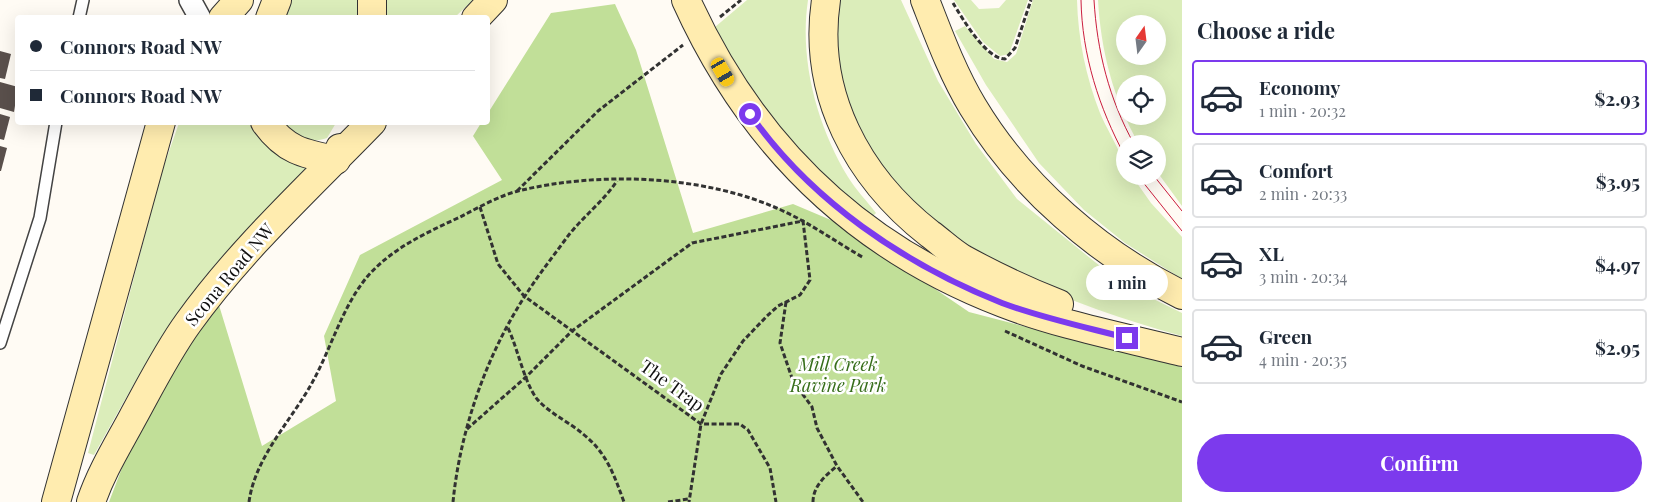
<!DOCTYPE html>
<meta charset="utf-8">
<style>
:root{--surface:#fff;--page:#f6f6f7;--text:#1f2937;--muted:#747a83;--line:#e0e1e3;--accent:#7c3aed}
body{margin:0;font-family:"Playfair Display",serif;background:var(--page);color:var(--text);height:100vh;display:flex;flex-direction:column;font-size:19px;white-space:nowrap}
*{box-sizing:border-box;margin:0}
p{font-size:16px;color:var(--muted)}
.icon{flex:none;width:28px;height:28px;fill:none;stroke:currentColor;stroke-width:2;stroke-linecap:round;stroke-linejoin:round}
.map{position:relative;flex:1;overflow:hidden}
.drawer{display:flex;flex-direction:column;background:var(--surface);width:475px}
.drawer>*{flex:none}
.banner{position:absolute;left:15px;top:15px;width:475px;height:110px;border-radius:5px;box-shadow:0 5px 20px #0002;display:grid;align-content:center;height:110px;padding:0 15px;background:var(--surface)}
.needle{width:32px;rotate:14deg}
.tools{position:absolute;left:1116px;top:15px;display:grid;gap:10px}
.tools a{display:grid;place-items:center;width:50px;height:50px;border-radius:50%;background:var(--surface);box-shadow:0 5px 20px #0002;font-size:25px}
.end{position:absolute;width:22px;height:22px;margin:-11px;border:6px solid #7c3aed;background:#fff;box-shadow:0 0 0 2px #fff}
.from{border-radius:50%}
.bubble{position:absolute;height:35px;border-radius:18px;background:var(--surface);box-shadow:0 5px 20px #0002;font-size:16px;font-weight:700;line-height:35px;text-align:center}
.car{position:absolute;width:15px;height:30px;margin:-15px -8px;border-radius:6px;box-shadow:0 0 4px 1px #0007;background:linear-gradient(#f5c518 24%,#345 0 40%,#f5c518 0 76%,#345 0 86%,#f5c518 0)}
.banner b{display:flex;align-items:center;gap:18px;height:48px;font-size:19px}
.banner b+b{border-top:1px solid var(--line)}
.banner i{width:12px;height:12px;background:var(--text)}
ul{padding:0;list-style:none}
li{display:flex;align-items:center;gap:15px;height:75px;margin:0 10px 8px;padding:0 5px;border:2px solid var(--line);border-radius:5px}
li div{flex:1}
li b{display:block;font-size:19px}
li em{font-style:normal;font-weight:700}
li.selected{border-color:var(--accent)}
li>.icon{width:45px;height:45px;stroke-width:1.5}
h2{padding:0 15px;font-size:22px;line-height:60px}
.primary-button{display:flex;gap:10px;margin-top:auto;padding:10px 15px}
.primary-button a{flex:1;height:58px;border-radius:30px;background:var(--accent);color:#fff;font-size:20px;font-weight:700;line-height:58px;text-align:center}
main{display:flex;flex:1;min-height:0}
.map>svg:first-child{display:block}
.green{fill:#dbedba;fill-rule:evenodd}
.forest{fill:#c1df98}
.building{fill:#5a504c}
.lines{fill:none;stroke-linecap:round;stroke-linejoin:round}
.service-casing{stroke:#434343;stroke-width:14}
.minor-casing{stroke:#434343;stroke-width:24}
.secondary-casing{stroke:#323232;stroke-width:30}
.path{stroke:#323232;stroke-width:3;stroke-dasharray:5 2.5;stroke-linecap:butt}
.service{stroke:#fff;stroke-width:11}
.minor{stroke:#fff;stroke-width:21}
.secondary{stroke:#ffecaf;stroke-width:28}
.tram{stroke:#cb1d3d;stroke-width:1}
.route{stroke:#7c3aed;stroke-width:6}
.labels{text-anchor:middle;stroke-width:5;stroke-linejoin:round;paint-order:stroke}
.street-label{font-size:18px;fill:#101010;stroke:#fff}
.park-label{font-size:18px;font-style:italic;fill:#376e1b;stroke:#fff}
</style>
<main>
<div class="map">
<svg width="1182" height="502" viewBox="0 0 1182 502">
<rect width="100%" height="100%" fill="#fffbf4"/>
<g class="green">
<path d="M 286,0 L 362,0 L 362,17 L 277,18 Z"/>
<path d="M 380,0 L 473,0 L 455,17 L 380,18 Z"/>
<path d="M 747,0 L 808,0 C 799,60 817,126 848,177 C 856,190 867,201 876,213 L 872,217 C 836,186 801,155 770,119 C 748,91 732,58 715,27 Z"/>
<path d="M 839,0 L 901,0 L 938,81 L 976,144 L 1017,199 L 1121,283 L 1182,313 L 1182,336 C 1088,310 993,276 920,209 C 911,201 900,193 892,183 C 876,163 864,141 854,118 C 839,83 830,38 839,0 Z"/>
<path d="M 954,0 L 971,0 L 979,9 L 999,8 L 1006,0 L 1028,0 L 1009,54 L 1000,56 L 983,42 Z"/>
<path d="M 1033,0 L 1077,0 C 1078,39 1086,77 1100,113 C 1108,133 1125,155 1125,176 L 1132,176 L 1151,203 L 1182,237 L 1182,279 L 1125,243 L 1084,210 L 1039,163 L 986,85 L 955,31 L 965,26 L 994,59 L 1007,62 L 1016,54 Z"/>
<path d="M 1098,0 L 1182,0 L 1182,206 L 1158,173 L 1158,144 L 1139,144 C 1113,99 1101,51 1098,0 ZM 1125,24 L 1158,24 L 1158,56 L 1125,56 ZM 1125,84 L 1158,84 L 1158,116 L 1125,116 Z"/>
<path d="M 179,123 L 252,123 L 306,168 C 266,210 223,251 189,298 C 153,348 124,401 94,455 L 88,453 L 161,174 Z"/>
<path d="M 281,123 L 336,123 L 327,138 C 307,145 296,135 281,123 Z"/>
</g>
<path class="forest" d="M 615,4 L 636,50 L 693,233 L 793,204 L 838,223 L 969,312 L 1182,367 L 1182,502 L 109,502 L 138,426 L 168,373 L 218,302 L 262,446 L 336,401 L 324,336 L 360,255 L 502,180 L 473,136 L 481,123 L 488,122 L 488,113 L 551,13 Z"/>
<g class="building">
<path d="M 0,51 L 11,54 L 5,79 L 0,78 Z"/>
<path d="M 0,82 L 18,87 L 14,112 L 0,108 Z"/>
<path d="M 0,114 L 10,117 L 4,140 L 0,139 Z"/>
<path d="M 0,146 L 7,148 L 1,171 L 0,171 Z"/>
</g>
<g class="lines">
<g class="service-casing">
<g id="service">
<path d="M 79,18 L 83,0"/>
<path d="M 0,343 L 40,218 L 56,122"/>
</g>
</g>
<g class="minor-casing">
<path id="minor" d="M 190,0 L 200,18"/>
</g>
<g class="secondary-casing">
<g id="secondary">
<path d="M 372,0 L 372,18"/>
<path d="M 686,0 C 751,144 855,246 1003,303 C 1060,325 1123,337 1182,352"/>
<path d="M 826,0 C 812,93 857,177 930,234 C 941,242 951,252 963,259 C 994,276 1026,291 1059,304"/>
<path d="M 925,0 C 939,36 953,74 973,107 C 1021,187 1099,254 1182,295"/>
<path d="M 223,18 L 239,0"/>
<path d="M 270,18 L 277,0"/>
<path d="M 476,18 L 493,0"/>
<path d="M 265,122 C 285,150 303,154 336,160 L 340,148"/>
<path d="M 56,502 L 161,122"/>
<path d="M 91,502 C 101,472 118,445 133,417 C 150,386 167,352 188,323 C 241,249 309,187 372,122"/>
</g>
</g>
<g class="path">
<path d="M 953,3 C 962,18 986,59 1005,59 L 1015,48 L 1031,0"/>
<path d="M 720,17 L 741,0"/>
<path d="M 517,191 L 598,111 L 683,45"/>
<path d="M 480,207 L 498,264 L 524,296 L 701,424 L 740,424 L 748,430 L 770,468 L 776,502"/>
<path d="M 786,302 L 780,343 L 793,381 L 812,407 L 817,428 L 837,466 L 863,502"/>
<path d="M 508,328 C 518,349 524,382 537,399 C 549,413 569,422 583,434 C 607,453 614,475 624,502"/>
<path d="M 1005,331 L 1082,366 L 1182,402"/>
<path d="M 467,429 L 526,377 L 572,331 L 692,243 L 803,221 L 810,280 L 800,295 L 778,306 L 767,316 L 743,341 L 721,374 L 701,424 L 689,502"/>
<path d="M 249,502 C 255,457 291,421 312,383 C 331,349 342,307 367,277 C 392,248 426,233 460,217 C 478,208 498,196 518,191 C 599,171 705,175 781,210 C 810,223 836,242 864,258"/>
<path d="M 453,502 C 460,431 486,356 525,296 C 537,277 551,259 565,240 C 580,219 603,202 617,181"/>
<path d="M 668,502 L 688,499"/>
<path d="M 813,502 C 813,486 826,475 837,466"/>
</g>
<use href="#service" class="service"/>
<use href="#minor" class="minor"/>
<use href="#secondary" class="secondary"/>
<g class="tram">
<path d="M 1081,0 C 1082,55 1099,108 1125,156"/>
<path d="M 1094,0 C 1097,51 1109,99 1134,144"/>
<path d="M 1138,176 L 1182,231"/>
<path d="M 1154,176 L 1182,211"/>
</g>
</g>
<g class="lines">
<path class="route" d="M 750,114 C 811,201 904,264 1002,303 C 1042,318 1085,327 1127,338"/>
</g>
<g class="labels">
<g class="street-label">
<text transform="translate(230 275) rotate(-50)" y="6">Scona Road NW</text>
<text transform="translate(672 386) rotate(36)" y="6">The Trap</text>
</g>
<g class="park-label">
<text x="838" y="371">Mill Creek<tspan x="838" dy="21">Ravine Park</tspan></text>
</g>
</g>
</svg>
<div class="tools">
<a><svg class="needle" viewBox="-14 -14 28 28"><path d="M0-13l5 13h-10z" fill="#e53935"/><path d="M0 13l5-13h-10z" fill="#747a83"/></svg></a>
<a><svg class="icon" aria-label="locate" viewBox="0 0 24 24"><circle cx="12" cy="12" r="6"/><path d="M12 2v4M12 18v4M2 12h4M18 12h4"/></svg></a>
<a><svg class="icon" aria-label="layers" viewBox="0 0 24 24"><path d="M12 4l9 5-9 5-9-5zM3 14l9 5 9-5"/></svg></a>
</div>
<i class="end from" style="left:750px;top:114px"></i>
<i class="end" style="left:1127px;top:338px"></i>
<div class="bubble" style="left:1086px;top:265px;width:82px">1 min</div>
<i class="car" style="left:723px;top:72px;rotate:150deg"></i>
<div class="banner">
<b><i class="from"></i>Connors Road NW</b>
<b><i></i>Connors Road NW</b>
</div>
</div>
<section class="drawer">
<h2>Choose a ride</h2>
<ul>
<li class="selected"><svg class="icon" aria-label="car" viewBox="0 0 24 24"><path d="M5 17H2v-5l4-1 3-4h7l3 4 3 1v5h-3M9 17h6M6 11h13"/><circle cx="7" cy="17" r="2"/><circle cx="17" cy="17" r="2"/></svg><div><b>Economy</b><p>1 min · 20:32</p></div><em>$2.93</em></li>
<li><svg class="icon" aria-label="car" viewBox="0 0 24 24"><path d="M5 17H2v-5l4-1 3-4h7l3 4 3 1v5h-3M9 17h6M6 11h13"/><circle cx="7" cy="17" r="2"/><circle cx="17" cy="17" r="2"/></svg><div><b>Comfort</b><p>2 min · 20:33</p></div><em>$3.95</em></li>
<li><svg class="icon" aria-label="car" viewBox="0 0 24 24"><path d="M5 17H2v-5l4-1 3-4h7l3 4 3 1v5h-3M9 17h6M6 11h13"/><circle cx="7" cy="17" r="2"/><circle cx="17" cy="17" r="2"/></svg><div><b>XL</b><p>3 min · 20:34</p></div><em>$4.97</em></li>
<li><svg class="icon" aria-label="car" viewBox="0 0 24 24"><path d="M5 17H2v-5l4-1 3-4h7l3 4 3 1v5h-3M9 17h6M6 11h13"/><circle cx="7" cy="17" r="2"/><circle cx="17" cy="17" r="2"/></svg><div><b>Green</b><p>4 min · 20:35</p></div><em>$2.95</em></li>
</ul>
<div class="primary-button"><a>Confirm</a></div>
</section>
</main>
